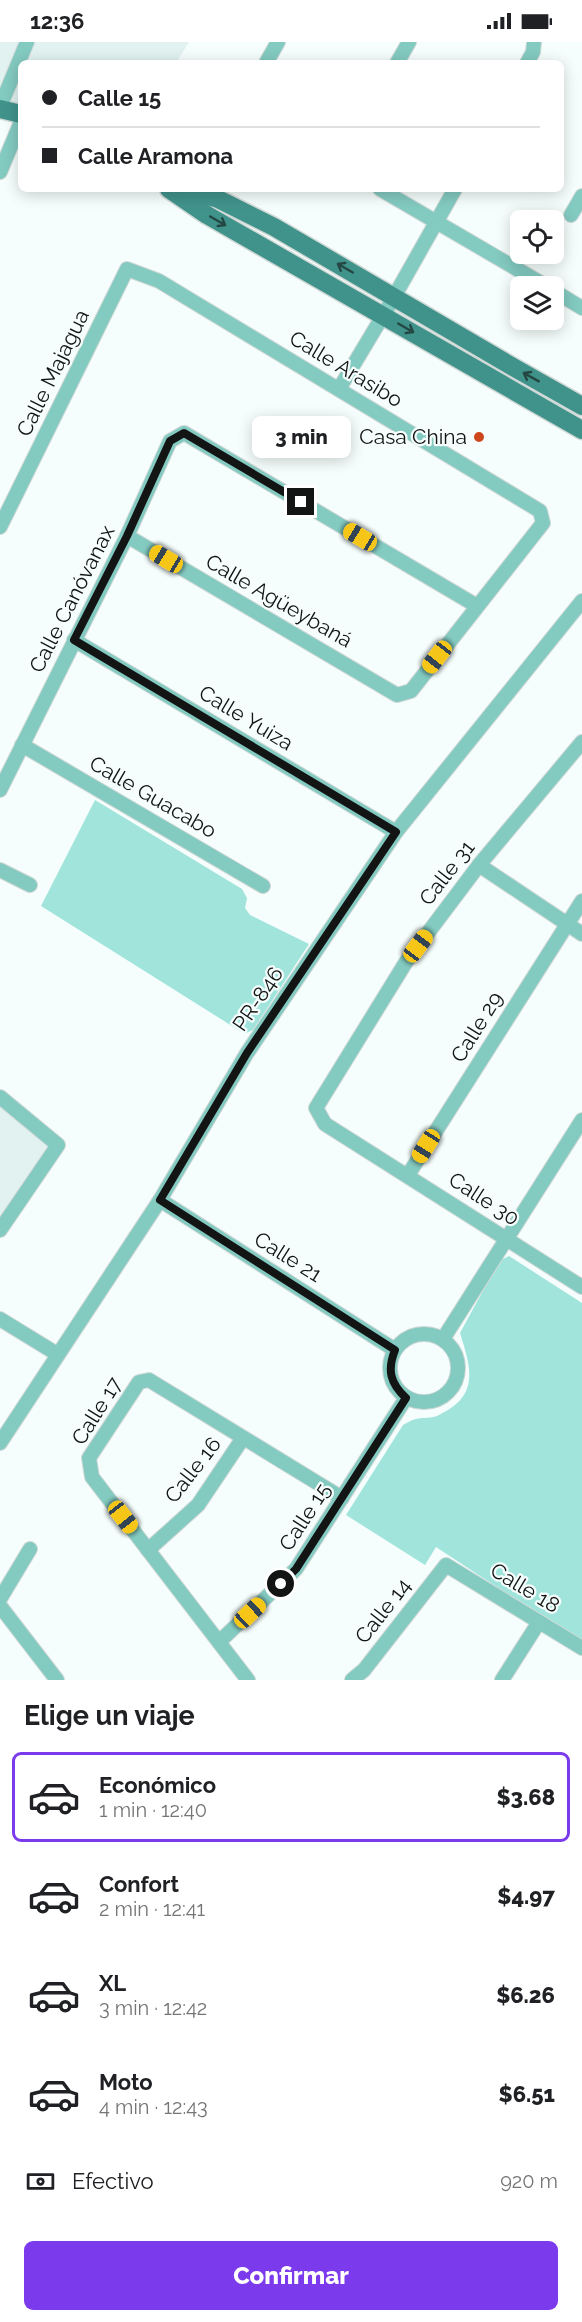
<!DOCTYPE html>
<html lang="es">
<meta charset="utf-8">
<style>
:root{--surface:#fff;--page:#f6f6f6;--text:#202124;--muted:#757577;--line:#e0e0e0;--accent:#7c3aed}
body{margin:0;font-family:Raleway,sans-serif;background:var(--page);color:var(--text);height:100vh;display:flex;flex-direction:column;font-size:22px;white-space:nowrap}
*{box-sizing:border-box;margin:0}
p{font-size:20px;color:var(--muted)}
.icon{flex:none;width:33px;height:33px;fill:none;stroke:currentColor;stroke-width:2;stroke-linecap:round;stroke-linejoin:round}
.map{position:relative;height:1638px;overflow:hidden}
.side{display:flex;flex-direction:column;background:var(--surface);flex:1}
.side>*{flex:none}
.hud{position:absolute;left:18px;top:18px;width:546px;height:132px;border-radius:9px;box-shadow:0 3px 15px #0003;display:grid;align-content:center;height:132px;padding:0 24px;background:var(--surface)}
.tools{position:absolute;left:510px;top:168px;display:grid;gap:12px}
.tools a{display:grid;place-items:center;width:54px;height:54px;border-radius:9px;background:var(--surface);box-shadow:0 3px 15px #0003;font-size:30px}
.end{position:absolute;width:27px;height:27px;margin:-14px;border:8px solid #131515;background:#fff;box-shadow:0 0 0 3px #fff}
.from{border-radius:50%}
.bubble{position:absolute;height:42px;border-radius:9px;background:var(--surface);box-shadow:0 3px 15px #0003;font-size:20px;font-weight:800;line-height:42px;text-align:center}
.car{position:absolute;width:18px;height:36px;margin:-18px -9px;border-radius:8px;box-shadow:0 0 4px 2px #0007;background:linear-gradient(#f5c518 24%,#345 0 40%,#f5c518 0 76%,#345 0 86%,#f5c518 0)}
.hud b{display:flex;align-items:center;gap:21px;height:57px;font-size:22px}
.hud b+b{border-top:2px solid var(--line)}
.hud i{width:15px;height:15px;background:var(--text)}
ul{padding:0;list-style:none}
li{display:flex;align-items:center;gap:18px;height:90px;margin:0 12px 9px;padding:0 12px;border:3px solid transparent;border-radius:9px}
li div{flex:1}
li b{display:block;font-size:22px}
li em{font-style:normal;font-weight:800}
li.active{border-color:var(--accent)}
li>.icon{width:54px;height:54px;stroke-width:1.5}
h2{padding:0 24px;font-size:27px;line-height:72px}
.pay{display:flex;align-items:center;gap:15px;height:66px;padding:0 24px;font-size:22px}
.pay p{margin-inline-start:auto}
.action{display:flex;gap:12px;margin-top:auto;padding:12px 24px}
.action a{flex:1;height:69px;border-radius:9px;background:var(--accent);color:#fff;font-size:24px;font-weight:800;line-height:69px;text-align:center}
.status{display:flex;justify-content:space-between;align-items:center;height:42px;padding:0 30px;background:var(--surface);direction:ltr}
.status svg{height:16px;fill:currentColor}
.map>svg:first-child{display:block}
.built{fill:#e1f2f0}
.green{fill:#a0e4dc}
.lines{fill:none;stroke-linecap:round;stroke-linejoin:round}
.minor-casing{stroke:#d1d9d7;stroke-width:16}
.major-casing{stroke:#d1d9d7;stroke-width:21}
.minor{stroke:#83cac1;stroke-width:14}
.major{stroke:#40938b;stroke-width:18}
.oneway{stroke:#254744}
.route{stroke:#131515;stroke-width:8}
.poi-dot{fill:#ce461c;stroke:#f5fefc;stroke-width:2}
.labels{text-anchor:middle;stroke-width:4.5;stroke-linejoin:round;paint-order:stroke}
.street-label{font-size:21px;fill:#131515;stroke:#f5fefc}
.poi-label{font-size:21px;fill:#131515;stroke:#f5fefc;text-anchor:end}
</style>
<div class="status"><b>12:36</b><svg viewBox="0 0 49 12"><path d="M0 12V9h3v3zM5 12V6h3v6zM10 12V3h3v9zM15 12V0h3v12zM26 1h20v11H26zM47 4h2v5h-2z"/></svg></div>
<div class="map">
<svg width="582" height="1638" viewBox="0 0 582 1638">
<rect width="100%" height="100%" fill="#f5fefc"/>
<g class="built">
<path d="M 0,0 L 189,0 L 176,21 L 21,21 L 21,72 L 0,68 Z"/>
<path d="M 0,1061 L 52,1102 L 0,1175 Z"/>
</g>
<g class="green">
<path d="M 95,758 L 242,847 L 247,856 L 245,866 L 250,873 L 309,902 L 253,988 L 246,991 L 240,989 L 41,864 Z"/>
<path d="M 509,1214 L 582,1261 L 582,1601 L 436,1505 L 425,1523 L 346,1473 L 403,1383 C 407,1381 411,1378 416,1377 C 423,1375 432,1377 439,1373 C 480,1354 471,1326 460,1291 L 499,1219 Z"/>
</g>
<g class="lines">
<g class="minor-casing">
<g id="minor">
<path d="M 266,21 L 278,0"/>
<path d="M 397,21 L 409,0"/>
<path d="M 527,21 L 533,10 L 534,0"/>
<path d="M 0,65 L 27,0"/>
<path d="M 0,130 L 21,80"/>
<path d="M 380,147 L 546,244"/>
<path d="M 571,173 L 582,154"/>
<path d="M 554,249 L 582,266"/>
<path d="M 339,347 L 390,262 L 455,147"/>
<path d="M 0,485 L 127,227 L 159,239 L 540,469 L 543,481 L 411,649 L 397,653 L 127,494"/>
<path d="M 74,598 L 396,790"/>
<path d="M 582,700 L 479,823 L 406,920 L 316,1066 L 325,1082 L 582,1245"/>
<path d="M 22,703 L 263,844"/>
<path d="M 0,748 L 127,494 L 170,399 L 184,391 L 477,564"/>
<path d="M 479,823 L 582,892"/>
<path d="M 0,828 L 30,843"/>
<path d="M 0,1055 L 58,1103 L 0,1188"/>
<path d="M 408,1133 L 582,859"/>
<path d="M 160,1158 L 395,1308"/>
<path d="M 0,1277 L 57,1312"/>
<circle cx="424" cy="1326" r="34"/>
<path d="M 443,1297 L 582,1078"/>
<path d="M 0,1401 L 160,1158 L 247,1011 L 396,790 L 582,559"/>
<path d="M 148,1508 L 198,1463 L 243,1396"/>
<path d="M 0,1557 L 30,1507"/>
<path d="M 0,1564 L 57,1638"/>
<path d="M 219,1600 L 296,1527 L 406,1356"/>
<path d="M 248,1638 L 92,1435 L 89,1416 L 139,1340 L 149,1338 L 342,1456"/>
<path d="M 352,1638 L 364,1628 L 446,1523 L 582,1606"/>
<path d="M 502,1638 L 539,1580"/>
</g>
</g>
<g class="major-casing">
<g id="major">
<path d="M 0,67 L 21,72"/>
<path d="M 169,147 L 207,173 L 582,388"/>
<path d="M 185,147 L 218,157 L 274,185 L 513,325 L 582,364"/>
</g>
</g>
<use href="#minor" class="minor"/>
<use href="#major" class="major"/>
</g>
<defs><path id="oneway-shaft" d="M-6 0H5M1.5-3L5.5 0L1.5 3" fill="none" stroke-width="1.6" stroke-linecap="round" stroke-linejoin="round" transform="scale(1.5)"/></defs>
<g class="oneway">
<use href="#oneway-shaft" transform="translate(218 179) rotate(30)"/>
<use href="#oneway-shaft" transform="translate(345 226) rotate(-150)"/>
<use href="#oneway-shaft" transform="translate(406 286) rotate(30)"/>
<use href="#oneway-shaft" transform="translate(531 335) rotate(-151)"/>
</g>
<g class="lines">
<path class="route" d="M 281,1542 L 296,1527 L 406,1356 C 390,1341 387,1328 395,1308 L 160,1158 L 247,1011 L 396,790 L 74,598 L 127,494 L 170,399 L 184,391 L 301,460"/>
</g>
<circle class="poi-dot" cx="479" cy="395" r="6"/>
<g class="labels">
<g class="street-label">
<text transform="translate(346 327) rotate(31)" y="7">Calle Arasibo</text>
<text transform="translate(53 331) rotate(-64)" y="7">Calle Majagua</text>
<text transform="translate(72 557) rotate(-63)" y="7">Calle Canóvanax</text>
<text transform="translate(279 559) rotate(30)" y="7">Calle Agüeybaná</text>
<text transform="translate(246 676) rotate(31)" y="7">Calle Yuiza</text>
<text transform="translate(153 755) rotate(30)" y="7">Calle Guacabo</text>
<text transform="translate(447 831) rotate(-52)" y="7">Calle 31</text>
<text transform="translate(258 957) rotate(-56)" y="7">PR-846</text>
<text transform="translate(477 985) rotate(-58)" y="7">Calle 29</text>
<text transform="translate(484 1157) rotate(33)" y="7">Calle 30</text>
<text transform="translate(288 1215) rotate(32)" y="7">Calle 21</text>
<text transform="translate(97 1369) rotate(-58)" y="7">Calle 17</text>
<text transform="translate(193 1428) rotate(-52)" y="7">Calle 16</text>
<text transform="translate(305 1475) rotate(-57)" y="7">Calle 15</text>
<text transform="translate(525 1546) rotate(31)" y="7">Calle 18</text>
<text transform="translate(383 1569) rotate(-52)" y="7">Calle 14</text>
</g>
<g class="poi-label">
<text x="467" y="402">Casa China</text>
</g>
</g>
</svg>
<div class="tools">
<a><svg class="icon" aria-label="locate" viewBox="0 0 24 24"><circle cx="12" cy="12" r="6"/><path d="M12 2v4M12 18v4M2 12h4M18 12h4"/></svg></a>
<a><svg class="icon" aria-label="layers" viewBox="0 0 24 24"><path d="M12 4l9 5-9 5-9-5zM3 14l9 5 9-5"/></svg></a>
</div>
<i class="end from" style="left:281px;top:1542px"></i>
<i class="end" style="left:301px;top:460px"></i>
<div class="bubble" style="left:252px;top:374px;width:99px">3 min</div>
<i class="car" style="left:360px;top:495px;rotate:301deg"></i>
<i class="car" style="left:166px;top:517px;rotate:301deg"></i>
<i class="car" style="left:437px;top:615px;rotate:218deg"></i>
<i class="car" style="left:418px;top:904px;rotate:37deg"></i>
<i class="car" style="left:426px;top:1104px;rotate:212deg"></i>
<i class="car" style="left:123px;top:1475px;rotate:142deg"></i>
<i class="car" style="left:250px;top:1571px;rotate:47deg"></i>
<div class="hud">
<b><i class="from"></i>Calle 15</b>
<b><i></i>Calle Aramona</b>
</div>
</div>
<section class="side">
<h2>Elige un viaje</h2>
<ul>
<li class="active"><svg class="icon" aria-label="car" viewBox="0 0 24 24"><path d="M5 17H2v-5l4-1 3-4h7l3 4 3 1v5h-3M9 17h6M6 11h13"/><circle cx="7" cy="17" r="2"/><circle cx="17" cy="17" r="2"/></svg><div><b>Económico</b><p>1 min · 12:40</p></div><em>$3.68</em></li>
<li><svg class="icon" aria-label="car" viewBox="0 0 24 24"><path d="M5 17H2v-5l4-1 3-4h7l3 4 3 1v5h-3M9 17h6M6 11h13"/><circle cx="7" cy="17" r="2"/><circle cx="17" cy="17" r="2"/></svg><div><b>Confort</b><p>2 min · 12:41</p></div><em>$4.97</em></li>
<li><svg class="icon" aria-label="car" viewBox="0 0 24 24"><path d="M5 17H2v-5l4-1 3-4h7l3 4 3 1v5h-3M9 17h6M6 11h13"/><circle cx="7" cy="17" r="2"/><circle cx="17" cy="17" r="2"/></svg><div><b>XL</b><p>3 min · 12:42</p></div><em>$6.26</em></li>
<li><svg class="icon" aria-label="car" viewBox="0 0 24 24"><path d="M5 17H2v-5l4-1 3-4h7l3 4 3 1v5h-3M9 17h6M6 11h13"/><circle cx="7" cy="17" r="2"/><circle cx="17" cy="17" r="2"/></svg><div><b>Moto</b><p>4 min · 12:43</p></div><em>$6.51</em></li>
</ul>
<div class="pay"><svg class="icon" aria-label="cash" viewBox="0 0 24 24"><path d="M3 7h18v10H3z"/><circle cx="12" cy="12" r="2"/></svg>Efectivo<p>920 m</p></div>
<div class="action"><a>Confirmar</a></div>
</section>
